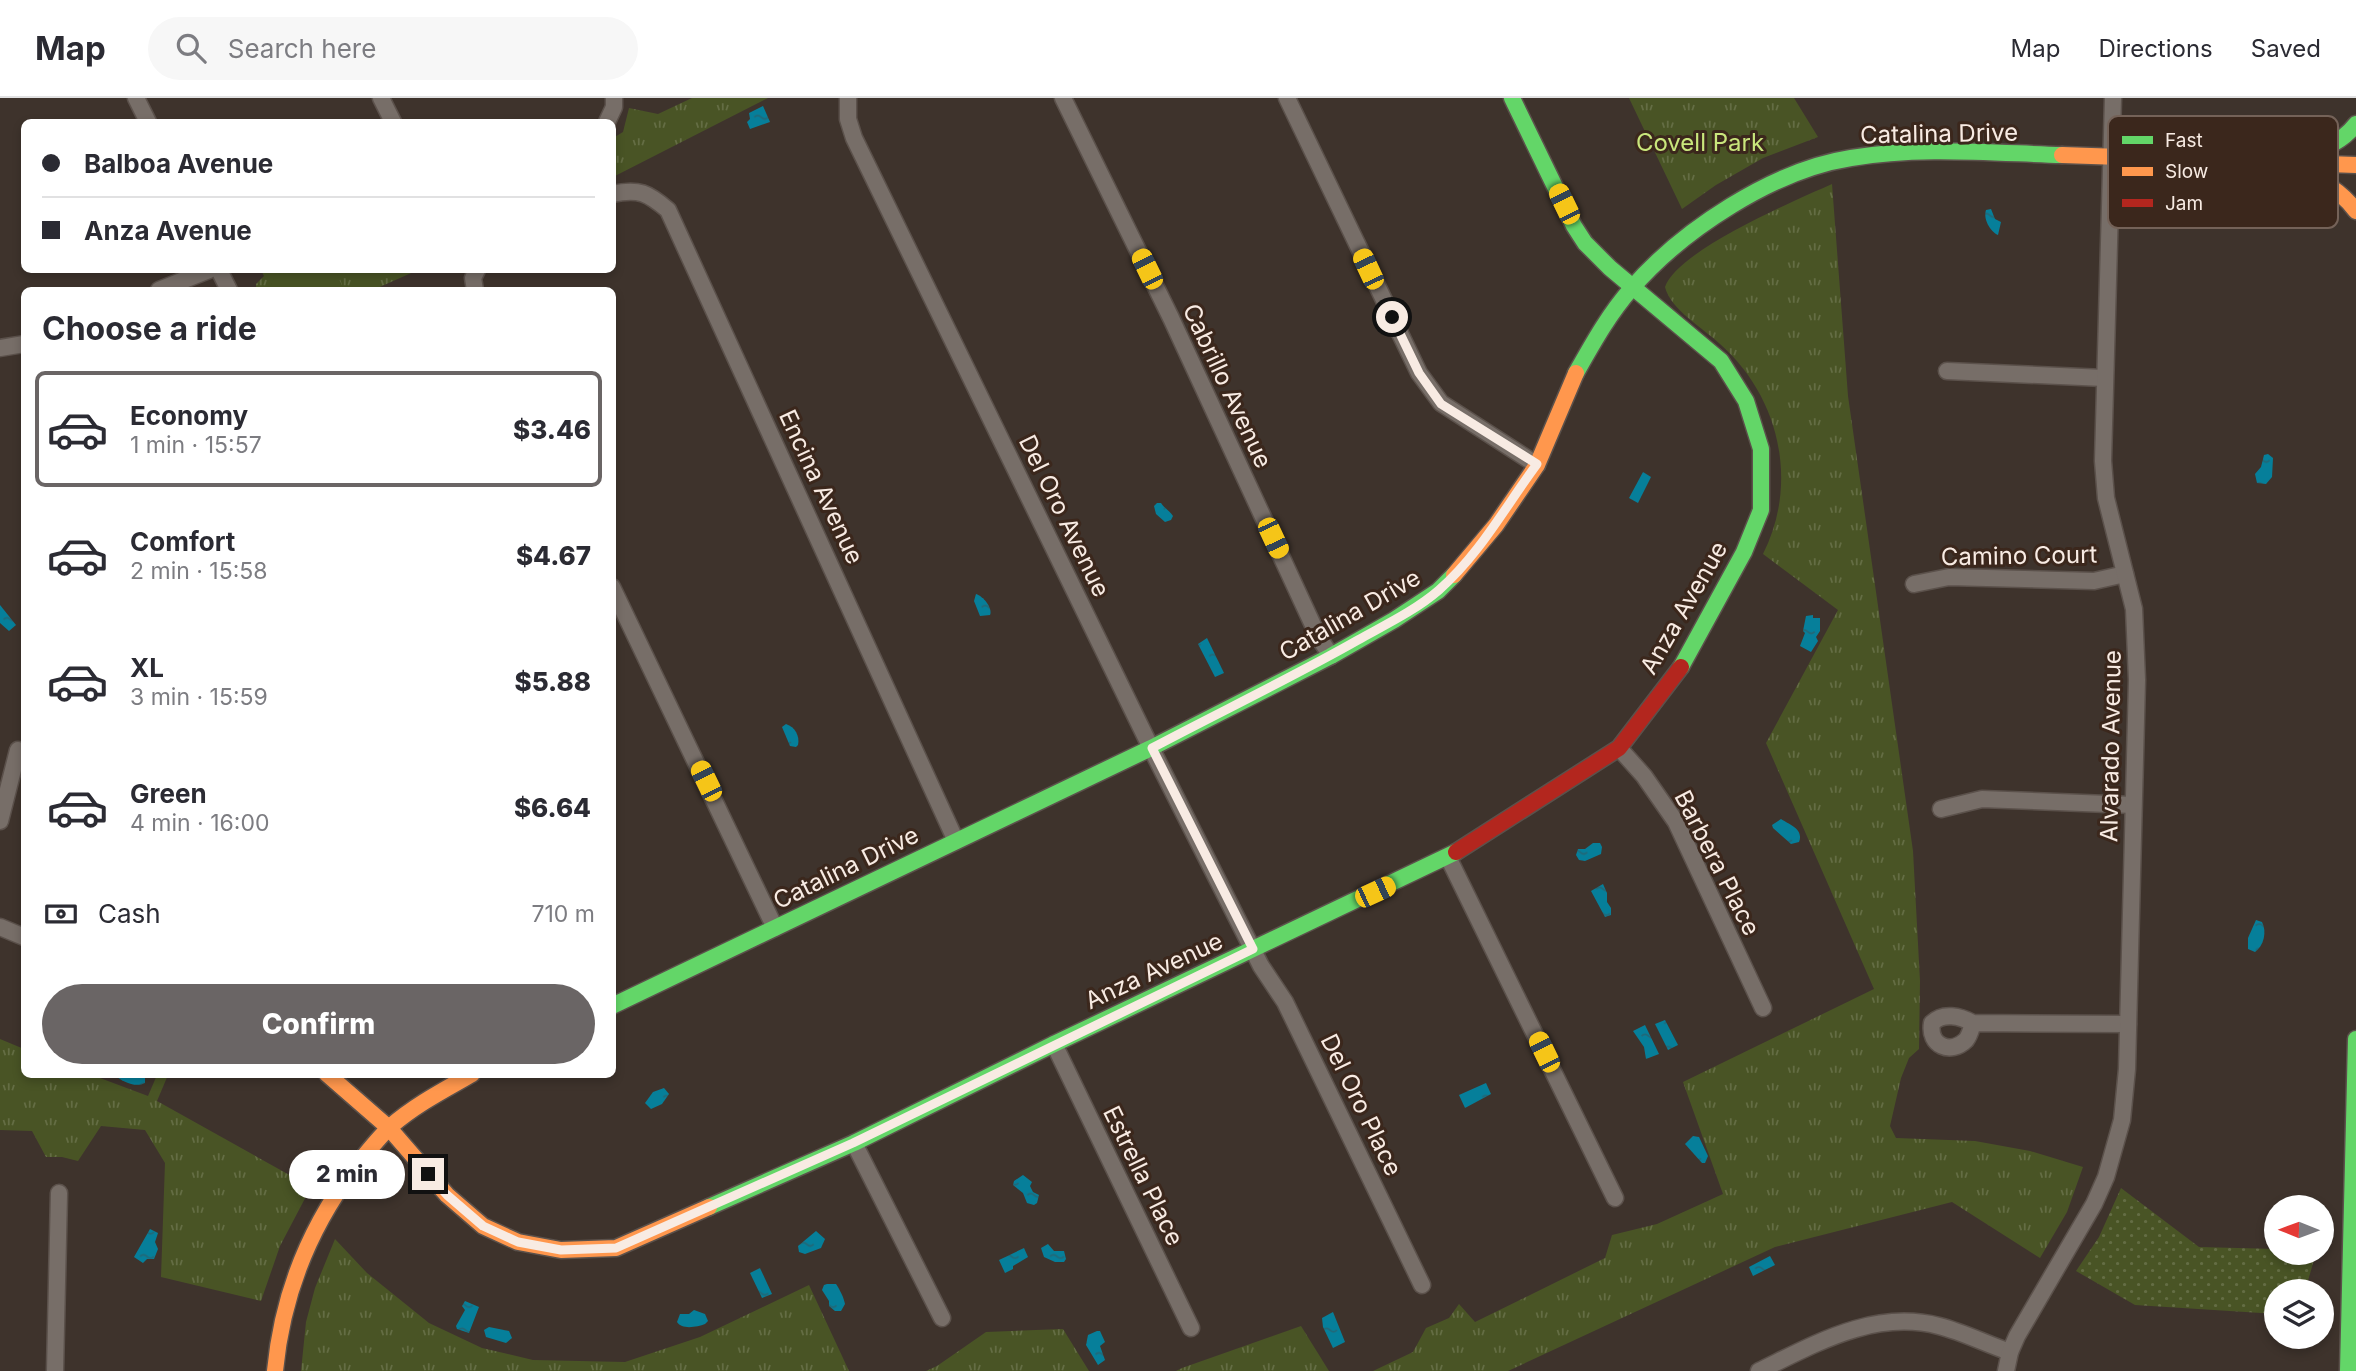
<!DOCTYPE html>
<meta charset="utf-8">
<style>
:root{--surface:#fff;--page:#f7f7f7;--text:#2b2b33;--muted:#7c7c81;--line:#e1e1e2;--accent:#6a6565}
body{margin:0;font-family:Inter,sans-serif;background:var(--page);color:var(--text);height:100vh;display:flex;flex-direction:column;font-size:26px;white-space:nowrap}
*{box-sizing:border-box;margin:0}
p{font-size:23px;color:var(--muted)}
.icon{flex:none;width:38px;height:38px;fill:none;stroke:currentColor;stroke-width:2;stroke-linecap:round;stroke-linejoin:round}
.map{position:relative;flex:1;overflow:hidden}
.drawer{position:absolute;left:21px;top:189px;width:595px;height:791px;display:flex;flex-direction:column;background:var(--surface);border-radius:10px;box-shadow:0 4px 10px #0003}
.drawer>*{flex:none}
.banner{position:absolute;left:21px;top:21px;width:595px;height:154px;border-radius:10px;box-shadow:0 4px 10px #0003;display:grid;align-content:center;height:154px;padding:0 21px;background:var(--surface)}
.needle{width:46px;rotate:271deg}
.controls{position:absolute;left:2264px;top:1097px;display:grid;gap:14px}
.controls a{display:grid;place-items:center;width:70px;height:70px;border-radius:50%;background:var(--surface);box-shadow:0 4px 10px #0003;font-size:35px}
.end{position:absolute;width:32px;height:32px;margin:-16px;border:9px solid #f8ebe3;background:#111;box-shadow:0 0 0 4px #111}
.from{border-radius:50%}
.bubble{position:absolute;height:49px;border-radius:24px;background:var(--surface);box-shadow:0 4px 10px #0003;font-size:23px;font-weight:800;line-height:49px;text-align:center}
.car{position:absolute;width:21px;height:42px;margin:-21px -10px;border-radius:9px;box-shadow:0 0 5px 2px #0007;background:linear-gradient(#f5c518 24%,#345 0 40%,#f5c518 0 76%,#345 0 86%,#f5c518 0)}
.banner b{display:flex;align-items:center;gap:24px;height:66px;font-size:26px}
.banner b+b{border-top:2px solid var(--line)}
.banner i{width:18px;height:18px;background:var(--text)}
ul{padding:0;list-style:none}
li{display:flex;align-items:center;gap:21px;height:116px;margin:0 14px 10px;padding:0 7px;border:4px solid transparent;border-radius:10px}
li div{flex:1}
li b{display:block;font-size:26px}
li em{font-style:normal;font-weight:800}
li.on{border-color:var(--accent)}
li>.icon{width:63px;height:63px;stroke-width:1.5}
h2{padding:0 21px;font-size:32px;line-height:84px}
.pay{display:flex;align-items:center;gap:18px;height:77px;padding:0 21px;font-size:26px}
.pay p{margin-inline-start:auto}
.primary-button{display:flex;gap:14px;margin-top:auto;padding:14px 21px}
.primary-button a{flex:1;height:80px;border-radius:42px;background:var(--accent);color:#fff;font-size:28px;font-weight:800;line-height:80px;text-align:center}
header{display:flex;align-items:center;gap:42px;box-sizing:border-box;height:98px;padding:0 35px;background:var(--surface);border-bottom:2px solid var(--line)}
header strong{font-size:33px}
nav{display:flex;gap:38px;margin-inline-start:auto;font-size:24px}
.search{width:490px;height:63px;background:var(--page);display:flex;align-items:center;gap:18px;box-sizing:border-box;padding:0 24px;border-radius:38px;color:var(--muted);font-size:26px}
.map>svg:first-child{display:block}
.grass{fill:url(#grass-dots)}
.park{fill:url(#park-tufts)}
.garden{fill:#495425}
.water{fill:url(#water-ripples)}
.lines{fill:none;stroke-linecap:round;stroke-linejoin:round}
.street-casing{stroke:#5b514b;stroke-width:19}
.fast-casing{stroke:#5b514b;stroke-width:19}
.slow-casing{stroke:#5b514b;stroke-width:19}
.jam-casing{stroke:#5b514b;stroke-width:19}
.street{stroke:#776e68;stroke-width:16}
.fast{stroke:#63d668;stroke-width:16}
.slow{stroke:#ff974d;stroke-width:16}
.jam{stroke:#b3261e;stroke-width:16}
.route{stroke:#f8ebe3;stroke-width:9}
.labels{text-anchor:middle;stroke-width:6;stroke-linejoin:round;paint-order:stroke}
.street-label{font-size:24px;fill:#f8ebe3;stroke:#3b271c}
.park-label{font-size:24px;fill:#c9e67c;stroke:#3b271c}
.key{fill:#3b271c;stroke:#746258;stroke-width:2}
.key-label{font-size:19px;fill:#f8ebe3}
</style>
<header>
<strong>Map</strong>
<div class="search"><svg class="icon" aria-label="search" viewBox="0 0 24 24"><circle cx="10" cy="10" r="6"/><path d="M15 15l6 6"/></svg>Search here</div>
<nav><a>Map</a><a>Directions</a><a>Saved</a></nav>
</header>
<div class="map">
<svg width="2356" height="1273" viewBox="0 0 2356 1273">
<defs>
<pattern id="grass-dots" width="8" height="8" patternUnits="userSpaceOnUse" patternTransform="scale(1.75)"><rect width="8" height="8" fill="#495425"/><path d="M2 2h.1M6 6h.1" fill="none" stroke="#646d44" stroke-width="1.8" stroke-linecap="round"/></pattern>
<pattern id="park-tufts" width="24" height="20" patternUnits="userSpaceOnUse" patternTransform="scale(1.75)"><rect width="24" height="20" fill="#495425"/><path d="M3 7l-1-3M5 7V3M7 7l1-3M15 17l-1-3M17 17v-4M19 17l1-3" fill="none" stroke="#646d44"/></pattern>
<pattern id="water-ripples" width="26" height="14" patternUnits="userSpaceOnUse" patternTransform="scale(1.75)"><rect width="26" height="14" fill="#067f9a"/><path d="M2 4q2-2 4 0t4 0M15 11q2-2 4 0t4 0" fill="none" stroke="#216878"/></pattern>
</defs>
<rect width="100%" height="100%" fill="#3e332c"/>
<path class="grass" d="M 2121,1090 L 2199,1149 L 2277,1151 L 2277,1155 L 2316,1155 L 2305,1193 L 2277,1194 L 2277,1216 L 2135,1207 L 2076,1173 L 2099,1139 Z"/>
<g class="park">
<path d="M 692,0 L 768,0 L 613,79 L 613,40 L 623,34 L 629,10 L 658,16 Z"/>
<path d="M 1629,0 L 1794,0 L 1818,39 L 1763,60 L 1716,87 L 1682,111 Z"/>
<path d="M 1832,86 L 1848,298 L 1913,753 L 1920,883 L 1919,951 L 1909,960 L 1901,980 L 1890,1028 L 1896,1040 L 1975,1043 L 2030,1053 L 2083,1069 L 2067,1114 L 2040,1160 L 1952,1104 L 1775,1149 L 1508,1273 L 1373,1273 L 1413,1254 L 1426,1230 L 1449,1220 L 1459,1206 L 1475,1224 L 1605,1160 L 1612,1137 L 1657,1126 L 1723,1096 L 1683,984 L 1874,891 L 1766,645 L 1838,512 L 1763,456 C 1799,385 1780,299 1720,246 C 1703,230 1670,211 1665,189 C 1678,152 1794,103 1832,86 Z"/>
<path d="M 261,172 L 418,172 L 373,192 L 256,192 L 256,186 L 264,178 Z"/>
<path d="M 0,941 L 24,951 L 24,976 L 92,977 L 148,998 L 157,977 L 168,977 L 157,1003 L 311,1089 L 280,1148 L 261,1203 L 161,1179 L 165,1065 L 145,1032 L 101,1028 L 78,1063 L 62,1059 L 46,1059 L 32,1033 L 0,1032 Z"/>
<path d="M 335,1141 L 367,1175 L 429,1225 L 482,1250 L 533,1262 L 625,1264 L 700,1239 L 809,1187 L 849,1273 L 301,1273 L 306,1224 L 315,1190 Z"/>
<path d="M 1301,1228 L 1329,1273 L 1176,1273 L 1182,1270 Z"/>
<path d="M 1063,1231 L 1089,1273 L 926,1273 L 937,1268 L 986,1234 Z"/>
</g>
<path class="garden" d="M 297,172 L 335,172 L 344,192 L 269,192 L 275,177 Z"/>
<g class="water">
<path d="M 763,8 L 770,24 L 750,31 L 747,24 L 750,21 L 749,15 Z"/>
<path d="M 1991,111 L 1995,121 L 2001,124 L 1998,137 C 1990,133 1983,121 1986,112 Z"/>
<path d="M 2268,356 L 2273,360 L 2272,379 L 2266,386 L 2257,385 L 2255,376 L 2261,369 L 2264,357 Z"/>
<path d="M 1643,374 L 1651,379 L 1638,405 L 1629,400 Z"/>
<path d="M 1157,405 L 1161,405 C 1164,410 1169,412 1173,418 L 1171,422 L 1165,424 L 1156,416 L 1154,408 Z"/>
<path d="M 976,496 C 983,498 993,510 990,517 L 980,518 L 974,503 Z"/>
<path d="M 0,507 L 16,527 L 9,533 L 0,525 Z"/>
<path d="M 1813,517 L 1813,520 L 1820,520 L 1820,533 L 1816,539 L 1818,543 L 1811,554 L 1800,548 L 1805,535 L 1803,533 L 1806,518 Z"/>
<path d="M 1207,540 L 1224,575 L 1215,579 L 1198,546 Z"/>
<path d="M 786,626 C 795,629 800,638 798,647 L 796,649 L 790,648 L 782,629 Z"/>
<path d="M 1781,721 C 1790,727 1804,731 1799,744 L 1791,746 L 1773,730 L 1772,727 Z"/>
<path d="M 1593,745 L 1600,745 L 1602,749 L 1601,756 L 1585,763 L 1579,762 L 1576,757 L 1578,751 L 1585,751 Z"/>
<path d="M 1603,786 L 1607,795 L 1607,804 L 1611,810 L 1611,817 L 1605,819 L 1591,793 Z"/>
<path d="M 2256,822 L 2262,824 C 2267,833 2264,848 2255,854 L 2248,851 L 2248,840 Z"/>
<path d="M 1665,922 L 1678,947 L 1668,952 L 1655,926 Z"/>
<path d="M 1645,927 L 1659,956 L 1646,961 L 1644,949 L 1633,933 Z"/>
<path d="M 115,977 L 143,977 L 145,979 L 145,985 C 136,990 122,984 115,977 Z"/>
<path d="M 1486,985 L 1491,996 L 1465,1010 L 1459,997 Z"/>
<path d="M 664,990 L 669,996 L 662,1006 L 651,1011 L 645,1005 L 653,994 Z"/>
<path d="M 1693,1038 L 1699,1039 L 1708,1058 L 1705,1065 L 1702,1065 L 1685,1046 Z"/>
<path d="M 1023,1077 L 1032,1084 L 1030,1088 L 1033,1094 L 1039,1097 L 1037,1105 L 1034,1107 L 1027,1105 L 1023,1095 L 1013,1087 L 1014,1083 Z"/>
<path d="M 150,1131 L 158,1135 L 155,1144 L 158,1151 L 154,1161 L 147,1161 L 143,1165 L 134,1159 Z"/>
<path d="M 816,1133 L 825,1141 L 821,1150 L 805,1156 L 799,1154 L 798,1148 Z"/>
<path d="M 1048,1146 L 1054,1153 L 1064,1153 L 1066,1161 L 1064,1164 L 1055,1164 L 1044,1159 L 1041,1150 Z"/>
<path d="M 1024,1150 L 1028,1159 L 1013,1168 L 1013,1171 L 1005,1175 L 999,1162 Z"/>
<path d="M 1770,1158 L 1775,1167 L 1753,1178 L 1749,1169 Z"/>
<path d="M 760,1170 L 772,1196 L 762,1200 L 750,1175 Z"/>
<path d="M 827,1186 L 836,1186 C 840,1192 844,1200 845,1206 L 841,1213 L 835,1213 L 829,1208 L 829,1203 L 822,1192 L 824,1187 Z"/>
<path d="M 465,1203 L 479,1209 L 469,1235 L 457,1231 L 456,1228 L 465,1212 L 462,1208 Z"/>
<path d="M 694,1212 L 705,1216 L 708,1223 L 705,1226 C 697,1229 682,1232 677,1224 L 680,1216 L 689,1216 Z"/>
<path d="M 1333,1214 L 1345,1244 L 1333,1250 L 1323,1229 L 1322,1220 Z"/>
<path d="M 489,1229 L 509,1233 L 512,1240 L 506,1245 L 486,1239 L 484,1232 Z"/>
<path d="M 1097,1233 L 1100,1233 L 1105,1244 L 1100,1248 L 1105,1262 L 1098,1267 L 1086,1247 L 1088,1237 Z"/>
</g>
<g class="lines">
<g class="street-casing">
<g id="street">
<path d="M 136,0 L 148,24"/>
<path d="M 381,0 L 393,24"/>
<path d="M 848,0 L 848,21 L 854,40 L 1151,650 L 1261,868 L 1285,904 L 1422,1187"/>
<path d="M 1063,0 L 1171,220 L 1318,538 L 1331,558"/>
<path d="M 1287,0 L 1419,275 L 1441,305 L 1537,367"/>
<path d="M 607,24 L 614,9 L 614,0"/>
<path d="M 612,96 C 639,90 648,95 668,112 L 956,743"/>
<path d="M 219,172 L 229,192"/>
<path d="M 159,192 L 209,172"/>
<path d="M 475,192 L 473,180 L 477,172"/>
<path d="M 0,250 L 24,246"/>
<path d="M 1947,273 L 2104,280"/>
<path d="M 1914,486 L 1949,479 L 2094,483 L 2125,476"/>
<path d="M 612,489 L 775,830"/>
<path d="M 1619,650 L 1644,678 L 1676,724 L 1763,910"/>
<path d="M 1941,711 L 1982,701 L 2133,707"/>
<path d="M 0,723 L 18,652"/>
<path d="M 1448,759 L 1615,1100"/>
<path d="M 0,829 L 24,839"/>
<path d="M 1973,925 C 1971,931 1970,937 1966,942 C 1951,957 1928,948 1932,925 C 1943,914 1960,918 1973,925 L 2128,926"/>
<path d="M 1054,946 L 1191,1230"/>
<path d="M 854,1045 L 942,1220"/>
<path d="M 55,1273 L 59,1095"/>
<path d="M 1759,1273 C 1815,1246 1874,1211 1939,1228 C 1963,1234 1986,1246 2010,1254"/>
<path d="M 2006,1273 L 2010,1254 L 2017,1238 L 2094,1106 L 2106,1079 L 2122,1022 L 2127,971 L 2137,582 L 2134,511 L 2106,400 L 2103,363 L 2113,0"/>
</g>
</g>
<g class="fast-casing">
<g id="fast">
<path d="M 1512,0 L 1574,128 L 1585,145 L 1610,170 L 1721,263 L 1746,303 L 1761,351 L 1761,412 L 1744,454 L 1681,569"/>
<path d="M 2278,64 C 2307,56 2337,51 2356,26"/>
<path d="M 1576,275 C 1593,245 1609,216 1631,191 C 1682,132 1773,72 1851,60 C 1920,48 1992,55 2062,57"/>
<path d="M 612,908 L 1151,650 L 1331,558 L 1394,522 L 1438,493 L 1454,477"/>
<path d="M 709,1109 L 854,1045 L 1054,946 L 1456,754"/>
<path d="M 2348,1273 L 2356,941"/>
</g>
</g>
<g class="slow-casing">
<g id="slow">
<path d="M 2062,57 L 2356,67"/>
<path d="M 2278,64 C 2308,76 2336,86 2356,113"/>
<path d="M 1454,477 L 1496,427 L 1537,367 L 1576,275"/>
<path d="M 327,976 L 389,1030 L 447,1097 L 483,1128 L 518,1144 L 561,1152 L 616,1150 L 709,1109"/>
<path d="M 275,1273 C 282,1199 308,1132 353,1072 C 365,1057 377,1041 391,1028 C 415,1007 444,992 472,976"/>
</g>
</g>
<g class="jam-casing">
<path id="jam" d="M 1456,754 L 1619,650 L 1681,569"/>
</g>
<use href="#street" class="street"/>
<use href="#fast" class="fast"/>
<use href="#slow" class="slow"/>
<use href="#jam" class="jam"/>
</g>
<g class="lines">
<path class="route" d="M 428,1076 L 447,1097 L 483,1128 L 518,1144 L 561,1152 L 616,1150 L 853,1045 L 1253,851 L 1152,650 C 1220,614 1291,580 1358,542 C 1385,527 1416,512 1439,492 C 1480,456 1505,409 1537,366 L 1441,306 L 1419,275 L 1392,219"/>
</g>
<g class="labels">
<g class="street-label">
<text transform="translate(1939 36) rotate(-1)" y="8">Catalina Drive</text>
<text transform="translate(1227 288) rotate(65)" y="8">Cabrillo Avenue</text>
<text transform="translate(821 389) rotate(65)" y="8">Encina Avenue</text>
<text transform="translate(1064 418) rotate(64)" y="8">Del Oro Avenue</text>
<text transform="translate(2019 458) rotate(-1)" y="8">Camino Court</text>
<text transform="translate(1684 510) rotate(-60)" y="8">Anza Avenue</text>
<text transform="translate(1350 517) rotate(-30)" y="8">Catalina Drive</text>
<text transform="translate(2111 648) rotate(-89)" y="8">Alvarado Avenue</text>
<text transform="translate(1717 765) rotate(63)" y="8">Barbera Place</text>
<text transform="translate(846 770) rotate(-26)" y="8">Catalina Drive</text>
<text transform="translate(1154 873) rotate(-25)" y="8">Anza Avenue</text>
<text transform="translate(1361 1007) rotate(64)" y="8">Del Oro Place</text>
<text transform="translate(1143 1078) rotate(64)" y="8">Estrella Place</text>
</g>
<g class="park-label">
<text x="1700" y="53">Covell Park</text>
</g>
</g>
<rect x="2108" y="18" width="230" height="112" rx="10" class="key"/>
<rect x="2122" y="38" width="31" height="8" fill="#63d668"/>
<rect x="2122" y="69" width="31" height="9" fill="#ff974d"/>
<rect x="2122" y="101" width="31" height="8" fill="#b3261e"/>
<g class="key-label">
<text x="2165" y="49">Fast</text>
<text x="2165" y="80">Slow</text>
<text x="2165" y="112">Jam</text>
</g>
</svg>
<div class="controls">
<a><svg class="needle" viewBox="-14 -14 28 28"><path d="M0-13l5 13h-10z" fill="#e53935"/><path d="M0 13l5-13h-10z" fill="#7c7c81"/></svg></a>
<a><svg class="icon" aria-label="layers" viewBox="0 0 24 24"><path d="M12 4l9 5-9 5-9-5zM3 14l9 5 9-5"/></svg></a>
</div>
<i class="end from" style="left:1392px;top:219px"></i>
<i class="end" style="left:428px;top:1076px"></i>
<div class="bubble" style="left:289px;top:1052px;width:116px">2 min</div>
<i class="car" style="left:1564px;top:106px;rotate:334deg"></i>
<i class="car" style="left:1147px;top:171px;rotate:334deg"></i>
<i class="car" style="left:1368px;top:171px;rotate:335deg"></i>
<i class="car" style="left:1273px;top:440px;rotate:155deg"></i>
<i class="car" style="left:706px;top:683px;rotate:334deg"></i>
<i class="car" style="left:1375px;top:794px;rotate:65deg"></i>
<i class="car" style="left:1544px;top:954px;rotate:334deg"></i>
<div class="banner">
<b><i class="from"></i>Balboa Avenue</b>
<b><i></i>Anza Avenue</b>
</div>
<section class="drawer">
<h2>Choose a ride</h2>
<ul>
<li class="on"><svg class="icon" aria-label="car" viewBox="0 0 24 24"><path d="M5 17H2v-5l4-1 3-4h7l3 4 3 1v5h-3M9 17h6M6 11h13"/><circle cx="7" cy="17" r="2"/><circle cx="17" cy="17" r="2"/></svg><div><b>Economy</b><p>1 min · 15:57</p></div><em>$3.46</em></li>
<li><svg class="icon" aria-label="car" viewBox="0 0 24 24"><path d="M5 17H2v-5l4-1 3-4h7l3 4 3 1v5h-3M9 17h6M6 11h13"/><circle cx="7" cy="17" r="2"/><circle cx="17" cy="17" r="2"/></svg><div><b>Comfort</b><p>2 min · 15:58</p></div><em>$4.67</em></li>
<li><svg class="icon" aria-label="car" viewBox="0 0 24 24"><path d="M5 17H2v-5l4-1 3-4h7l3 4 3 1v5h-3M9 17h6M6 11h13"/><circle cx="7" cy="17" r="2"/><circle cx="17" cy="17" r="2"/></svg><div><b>XL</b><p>3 min · 15:59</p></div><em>$5.88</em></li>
<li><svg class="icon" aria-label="car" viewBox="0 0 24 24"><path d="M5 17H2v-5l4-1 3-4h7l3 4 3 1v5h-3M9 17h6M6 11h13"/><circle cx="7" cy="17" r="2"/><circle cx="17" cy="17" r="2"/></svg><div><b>Green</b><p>4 min · 16:00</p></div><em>$6.64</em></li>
</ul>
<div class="pay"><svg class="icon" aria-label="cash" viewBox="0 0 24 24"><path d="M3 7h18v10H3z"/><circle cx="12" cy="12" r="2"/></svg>Cash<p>710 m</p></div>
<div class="primary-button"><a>Confirm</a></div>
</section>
</div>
